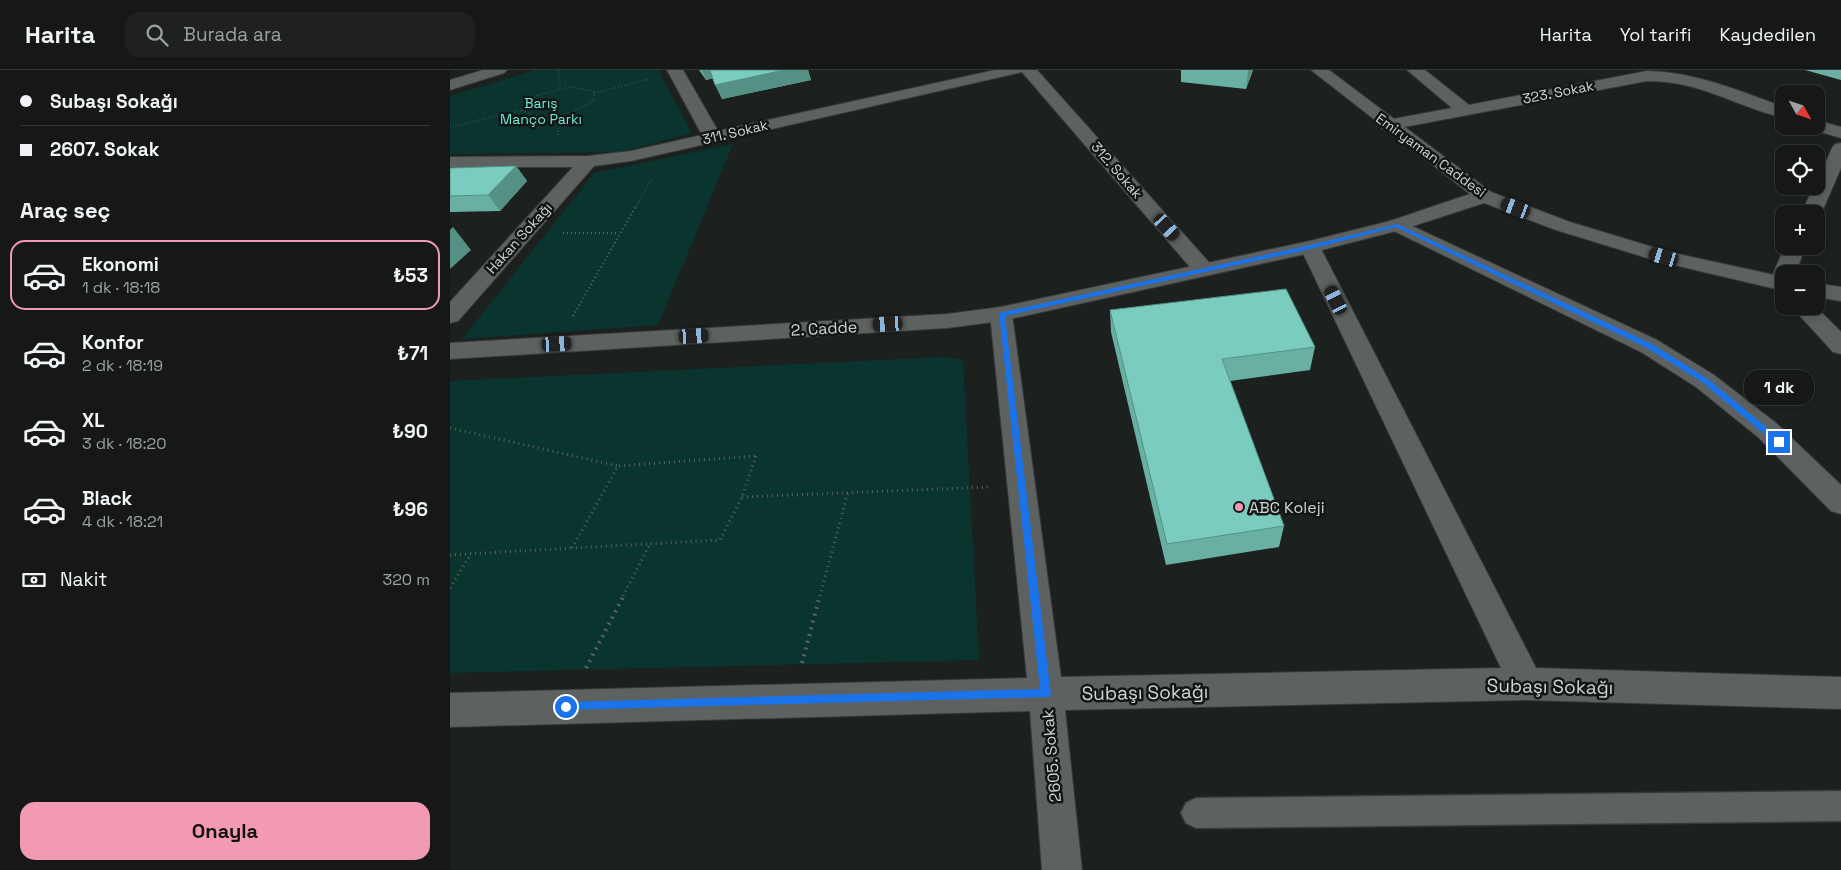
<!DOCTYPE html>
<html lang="tr">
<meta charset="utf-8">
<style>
:root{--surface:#151817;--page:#1e2120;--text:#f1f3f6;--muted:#9da0a1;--line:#343736;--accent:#f19ab2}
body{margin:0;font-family:"Space Grotesk",sans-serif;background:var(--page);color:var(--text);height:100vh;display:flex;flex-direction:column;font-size:19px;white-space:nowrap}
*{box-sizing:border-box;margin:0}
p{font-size:16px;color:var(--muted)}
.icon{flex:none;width:28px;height:28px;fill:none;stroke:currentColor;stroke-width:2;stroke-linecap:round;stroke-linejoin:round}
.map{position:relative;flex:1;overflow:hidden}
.panel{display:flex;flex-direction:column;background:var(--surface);width:450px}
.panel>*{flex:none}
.top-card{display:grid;align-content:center;height:110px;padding:0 20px;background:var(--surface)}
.needle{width:32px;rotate:130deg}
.tools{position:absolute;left:1325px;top:15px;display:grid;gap:10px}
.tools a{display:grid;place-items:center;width:50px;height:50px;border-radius:10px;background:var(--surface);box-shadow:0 2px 8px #0003,0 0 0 1px var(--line);font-size:25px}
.end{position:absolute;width:22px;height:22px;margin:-11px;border:6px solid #1a73e8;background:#fff;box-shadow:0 0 0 2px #fff}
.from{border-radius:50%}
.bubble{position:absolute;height:35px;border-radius:15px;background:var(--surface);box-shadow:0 2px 8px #0003,0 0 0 1px var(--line);font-size:16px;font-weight:700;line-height:35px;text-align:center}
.car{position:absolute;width:15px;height:30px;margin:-15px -8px;border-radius:6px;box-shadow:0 0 4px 1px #0007;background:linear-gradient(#222 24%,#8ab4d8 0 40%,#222 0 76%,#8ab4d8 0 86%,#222 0)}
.top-card b{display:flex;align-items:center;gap:18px;height:48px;font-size:19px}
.top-card b+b{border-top:1px solid var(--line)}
.top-card i{width:12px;height:12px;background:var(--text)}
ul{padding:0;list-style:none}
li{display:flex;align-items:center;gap:15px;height:70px;margin:0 10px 8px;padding:0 10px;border:2px solid transparent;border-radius:15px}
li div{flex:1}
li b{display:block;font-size:19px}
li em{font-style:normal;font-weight:700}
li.active{border-color:var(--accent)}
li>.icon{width:45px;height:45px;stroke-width:1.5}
h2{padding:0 20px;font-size:22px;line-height:60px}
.pay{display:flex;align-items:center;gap:12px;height:55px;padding:0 20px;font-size:19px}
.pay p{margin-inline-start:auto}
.action{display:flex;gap:10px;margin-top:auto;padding:10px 20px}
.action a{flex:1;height:58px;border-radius:15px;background:var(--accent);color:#111;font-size:20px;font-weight:700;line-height:58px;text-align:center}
header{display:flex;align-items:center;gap:30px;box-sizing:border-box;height:70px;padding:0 25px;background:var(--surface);border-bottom:1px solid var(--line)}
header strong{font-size:24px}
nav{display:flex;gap:28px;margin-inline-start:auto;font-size:18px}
.search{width:350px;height:45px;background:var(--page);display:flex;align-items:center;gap:12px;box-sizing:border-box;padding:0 18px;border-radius:15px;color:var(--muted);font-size:19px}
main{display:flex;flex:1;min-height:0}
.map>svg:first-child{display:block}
.green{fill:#0a352f}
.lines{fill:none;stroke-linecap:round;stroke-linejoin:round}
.service-casing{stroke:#373a39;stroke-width:3}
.minor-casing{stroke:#373a39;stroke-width:2}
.tertiary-casing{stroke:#373a39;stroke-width:2}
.path-far3{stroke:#5b5f5e;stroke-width:2;stroke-dasharray:0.5 2.5;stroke-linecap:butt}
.path-far2{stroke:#5b5f5e;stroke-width:2.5;stroke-dasharray:1 3;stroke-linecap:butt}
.path-far1{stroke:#5b5f5e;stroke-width:3;stroke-dasharray:1 4;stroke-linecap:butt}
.path{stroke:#5b5f5e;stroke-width:4;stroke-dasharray:2 5;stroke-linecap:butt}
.service{fill:#5d6160;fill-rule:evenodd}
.minor{fill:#5d6160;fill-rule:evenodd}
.tertiary{fill:#5d6160;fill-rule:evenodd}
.wall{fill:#69b0a3}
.shaded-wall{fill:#559085}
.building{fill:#7acdbe;stroke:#559085}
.route{fill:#1a73e8}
.poi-dot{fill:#f19ab2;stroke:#131616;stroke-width:2}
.labels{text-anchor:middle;stroke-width:5;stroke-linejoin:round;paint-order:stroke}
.far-street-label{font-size:14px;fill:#d1d4d3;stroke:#131616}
.far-park-label{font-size:14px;fill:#70ead6;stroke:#131616}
.street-label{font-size:16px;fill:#d1d4d3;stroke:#131616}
.poi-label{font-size:16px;fill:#d1d4d3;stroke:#131616;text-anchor:start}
.near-street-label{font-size:19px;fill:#d1d4d3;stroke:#131616}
</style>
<header>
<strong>Harita</strong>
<div class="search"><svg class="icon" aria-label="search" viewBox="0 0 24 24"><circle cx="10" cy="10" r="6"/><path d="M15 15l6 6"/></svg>Burada ara</div>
<nav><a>Harita</a><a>Yol tarifi</a><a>Kaydedilen</a></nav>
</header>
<main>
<section class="panel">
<div class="top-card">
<b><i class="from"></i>Subaşı Sokağı</b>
<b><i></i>2607. Sokak</b>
</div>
<h2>Araç seç</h2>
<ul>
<li class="active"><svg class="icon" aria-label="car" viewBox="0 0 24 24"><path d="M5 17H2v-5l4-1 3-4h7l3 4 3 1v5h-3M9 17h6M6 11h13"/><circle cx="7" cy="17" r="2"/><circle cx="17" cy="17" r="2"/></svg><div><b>Ekonomi</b><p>1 dk · 18:18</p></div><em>₺53</em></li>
<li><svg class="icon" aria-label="car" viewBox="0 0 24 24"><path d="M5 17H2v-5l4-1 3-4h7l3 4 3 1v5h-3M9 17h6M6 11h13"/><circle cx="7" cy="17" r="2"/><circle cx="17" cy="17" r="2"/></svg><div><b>Konfor</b><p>2 dk · 18:19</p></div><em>₺71</em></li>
<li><svg class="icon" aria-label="car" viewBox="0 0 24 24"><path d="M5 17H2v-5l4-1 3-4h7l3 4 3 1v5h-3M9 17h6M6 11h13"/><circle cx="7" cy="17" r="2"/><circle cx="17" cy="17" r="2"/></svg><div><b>XL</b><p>3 dk · 18:20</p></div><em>₺90</em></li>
<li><svg class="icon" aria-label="car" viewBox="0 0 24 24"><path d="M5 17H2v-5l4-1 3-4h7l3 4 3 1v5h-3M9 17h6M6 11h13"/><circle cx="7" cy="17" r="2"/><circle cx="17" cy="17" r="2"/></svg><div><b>Black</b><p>4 dk · 18:21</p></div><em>₺96</em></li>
</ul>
<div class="pay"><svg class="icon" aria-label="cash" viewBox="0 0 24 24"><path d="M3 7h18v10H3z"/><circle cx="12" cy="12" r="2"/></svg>Nakit<p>320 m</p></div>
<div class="action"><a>Onayla</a></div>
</section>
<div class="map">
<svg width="1391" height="800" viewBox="0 0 1391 800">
<rect width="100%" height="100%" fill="#1c201f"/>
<g class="green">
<path d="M 85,0 L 208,0 L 242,63 L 170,82 L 0,84 L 0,26 Z"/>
<path d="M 283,74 L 208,255 L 12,269 L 144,103 Z"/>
<path d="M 493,287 L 513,290 L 529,590 L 0,603 L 0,311 Z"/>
</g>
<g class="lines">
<g class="service-casing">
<path id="service" d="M 1391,721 L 1391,751 L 746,758 L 736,753 L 731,743 L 736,733 L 746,728 Z"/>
</g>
<g class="minor-casing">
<g id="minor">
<path d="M 217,0 L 233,0 L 268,61 L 545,0 L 587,0 L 765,199 L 762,204 L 754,205 L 746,204 L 572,2 L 181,91 L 144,96 L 8,251 L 0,253 L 0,232 L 123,97 L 0,97 L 0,87 L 138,86 L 181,81 L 252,65 Z"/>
<path d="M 957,0 L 975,0 L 1019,35 L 1197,1 C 1246,2 1289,21 1334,37 L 1334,48 C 1284,36 1252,11 1197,11 L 938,60 L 932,59 L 929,55 L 932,51 L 1002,38 Z"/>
<path d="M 1366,50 L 1391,57 L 1391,68 L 1360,59 L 1358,56 L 1366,56 Z"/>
<path d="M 1391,73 L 1391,98 L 1371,144 L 1366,149 L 1366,144 L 1351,144 L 1364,116 L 1366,116 L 1382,78 L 1385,74 Z"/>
<path d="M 947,149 L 1207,270 L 1264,305 L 1326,353 L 1391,415 L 1391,444 L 1381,441 L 1308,367 L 1246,317 L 1191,282 L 940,159 L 937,155 L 940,151 Z"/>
<path d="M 860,171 L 867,173 L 870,177 L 1086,598 L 1391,607 L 1391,639 L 1076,630 L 615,640 L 632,800 L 592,800 L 580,641 L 0,657 L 0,623 L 577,608 L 540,244 L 543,239 L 551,237 L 559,239 L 562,244 L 611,607 L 1051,598 L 850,177 L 853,173 Z"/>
<path d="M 1335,176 L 1356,176 L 1345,204 L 1334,204 L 1334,210 L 1326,209 L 1323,204 Z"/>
<path d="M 1341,236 L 1365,236 L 1391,262 L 1391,284 L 1383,282 Z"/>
</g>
</g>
<g class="tertiary-casing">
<g id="tertiary">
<path d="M 33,0 L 57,0 L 54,3 L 0,20 L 0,10 Z"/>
<path d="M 861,0 L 879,0 L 1041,122 L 1120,152 L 1219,182 L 1334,207 L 1334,221 L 1207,191 L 1106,160 L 1034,133 L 954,159 L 860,183 L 551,251 L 497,258 L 0,289 L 0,273 L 497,244 L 551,237 L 860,171 L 940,151 L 1020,124 Z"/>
<path d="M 1366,213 L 1391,217 L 1391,231 L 1366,227 Z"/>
</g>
</g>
<g class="path-far3">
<path d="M 108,0 L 110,18"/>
<path d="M 121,17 L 144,21 L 144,30 C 124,44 95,54 73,40 L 74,35 L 87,25 Z"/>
<path d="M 145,23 L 199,9"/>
<path d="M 0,57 L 73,40"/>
<path d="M 108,65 L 109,45"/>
<path d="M 186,137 L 202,108"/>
</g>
<g class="path-far2">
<path d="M 113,163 L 169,163"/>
<path d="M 123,246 L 186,136"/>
</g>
<g class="path-far1">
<path d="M 0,358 L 168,396"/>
<path d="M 306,386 L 292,427 L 270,470 L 122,478 L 168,396 Z"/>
<path d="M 292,427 L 538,417"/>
<path d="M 0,485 L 122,478"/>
<path d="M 0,518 L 21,484"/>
<path d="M 173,526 L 200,474"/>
<path d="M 370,526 L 398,422"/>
</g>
<g class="path">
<path d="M 352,593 L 370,525"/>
<path d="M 136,598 L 174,525"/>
</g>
<use href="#service" class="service"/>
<use href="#minor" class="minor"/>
<use href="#tertiary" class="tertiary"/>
</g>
<g class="wall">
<path d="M 249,0 L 358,0 L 361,10 L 272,29 L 263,8 L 256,10 Z"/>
<path d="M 731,0 L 803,0 L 796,19 L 731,12 Z"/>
<path d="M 1355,0 L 1391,0 L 1391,10 Z"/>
<path d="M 66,96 L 77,111 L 50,141 L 0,142 L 0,98 Z"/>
<path d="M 660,240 L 865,277 L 860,300 L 780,311 L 834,456 L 829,477 L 716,495 L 661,262 Z"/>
</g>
<g class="shaded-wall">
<path d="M 252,0 L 300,0 L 256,10 Z"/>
<path d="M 334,0 L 358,0 L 361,10 L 272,29 L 265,15 Z"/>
<path d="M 798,0 L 803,0 L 796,19 Z"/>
<path d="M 66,96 L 77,111 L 50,141 L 38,125 Z"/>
<path d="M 3,157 L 21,180 L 0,199 L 0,160 Z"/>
</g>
<g class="building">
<path d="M 260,0 L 334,0 L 265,15 Z"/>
<path d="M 66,96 L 38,125 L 0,126 L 0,98 Z"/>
<path d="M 836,219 L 865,277 L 772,289 L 834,456 L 717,474 L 660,240 Z"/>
</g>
<path class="route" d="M 947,154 L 1202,274 L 1258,309 L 1332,370 L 1332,374 L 1326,374 L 1252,312 L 1197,278 L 946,157 L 860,179 L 555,246 L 601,624 L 599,627 L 113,640 L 111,637 L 116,632 L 590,619 L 549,243 L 860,175 Z"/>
<circle class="poi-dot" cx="789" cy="437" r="5"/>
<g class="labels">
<g class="far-street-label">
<text transform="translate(1108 22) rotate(-11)" y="5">323. Sokak</text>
<text transform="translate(285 62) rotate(-13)" y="5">311. Sokak</text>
<text transform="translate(981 85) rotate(36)" y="5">Emiryaman Caddesi</text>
<text transform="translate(667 100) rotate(49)" y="5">312. Sokak</text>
<text transform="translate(69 168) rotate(-48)" y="5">Hakan Sokağı</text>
</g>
<g class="far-park-label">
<text x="91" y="38">Barış<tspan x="91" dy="16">Manço Parkı</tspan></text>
</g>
<g class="street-label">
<text transform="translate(374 258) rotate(-3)" y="6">2. Cadde</text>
<text transform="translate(601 686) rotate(-95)" y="6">2605. Sokak</text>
</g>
<g class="poi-label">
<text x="799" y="443">ABC Koleji</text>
</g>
<g class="near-street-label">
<text transform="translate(1100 616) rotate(1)" y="7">Subaşı Sokağı</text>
<text transform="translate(695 622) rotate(-1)" y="7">Subaşı Sokağı</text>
</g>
</g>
</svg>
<div class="tools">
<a><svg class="needle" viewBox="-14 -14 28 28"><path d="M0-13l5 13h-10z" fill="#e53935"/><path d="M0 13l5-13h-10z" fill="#9da0a1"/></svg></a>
<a><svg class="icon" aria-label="locate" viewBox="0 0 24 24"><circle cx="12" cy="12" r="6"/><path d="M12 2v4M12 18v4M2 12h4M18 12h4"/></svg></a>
<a>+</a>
<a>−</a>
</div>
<i class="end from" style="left:116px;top:637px"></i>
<i class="end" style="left:1329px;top:372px"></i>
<div class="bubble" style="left:1294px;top:300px;width:70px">1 dk</div>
<i class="car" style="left:1066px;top:138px;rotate:291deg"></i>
<i class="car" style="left:717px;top:157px;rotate:138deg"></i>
<i class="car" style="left:1214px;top:187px;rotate:287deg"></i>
<i class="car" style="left:886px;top:230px;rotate:334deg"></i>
<i class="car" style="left:438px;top:254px;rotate:267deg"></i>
<i class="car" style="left:244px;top:266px;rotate:87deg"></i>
<i class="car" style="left:107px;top:274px;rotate:87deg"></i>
</div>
</main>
